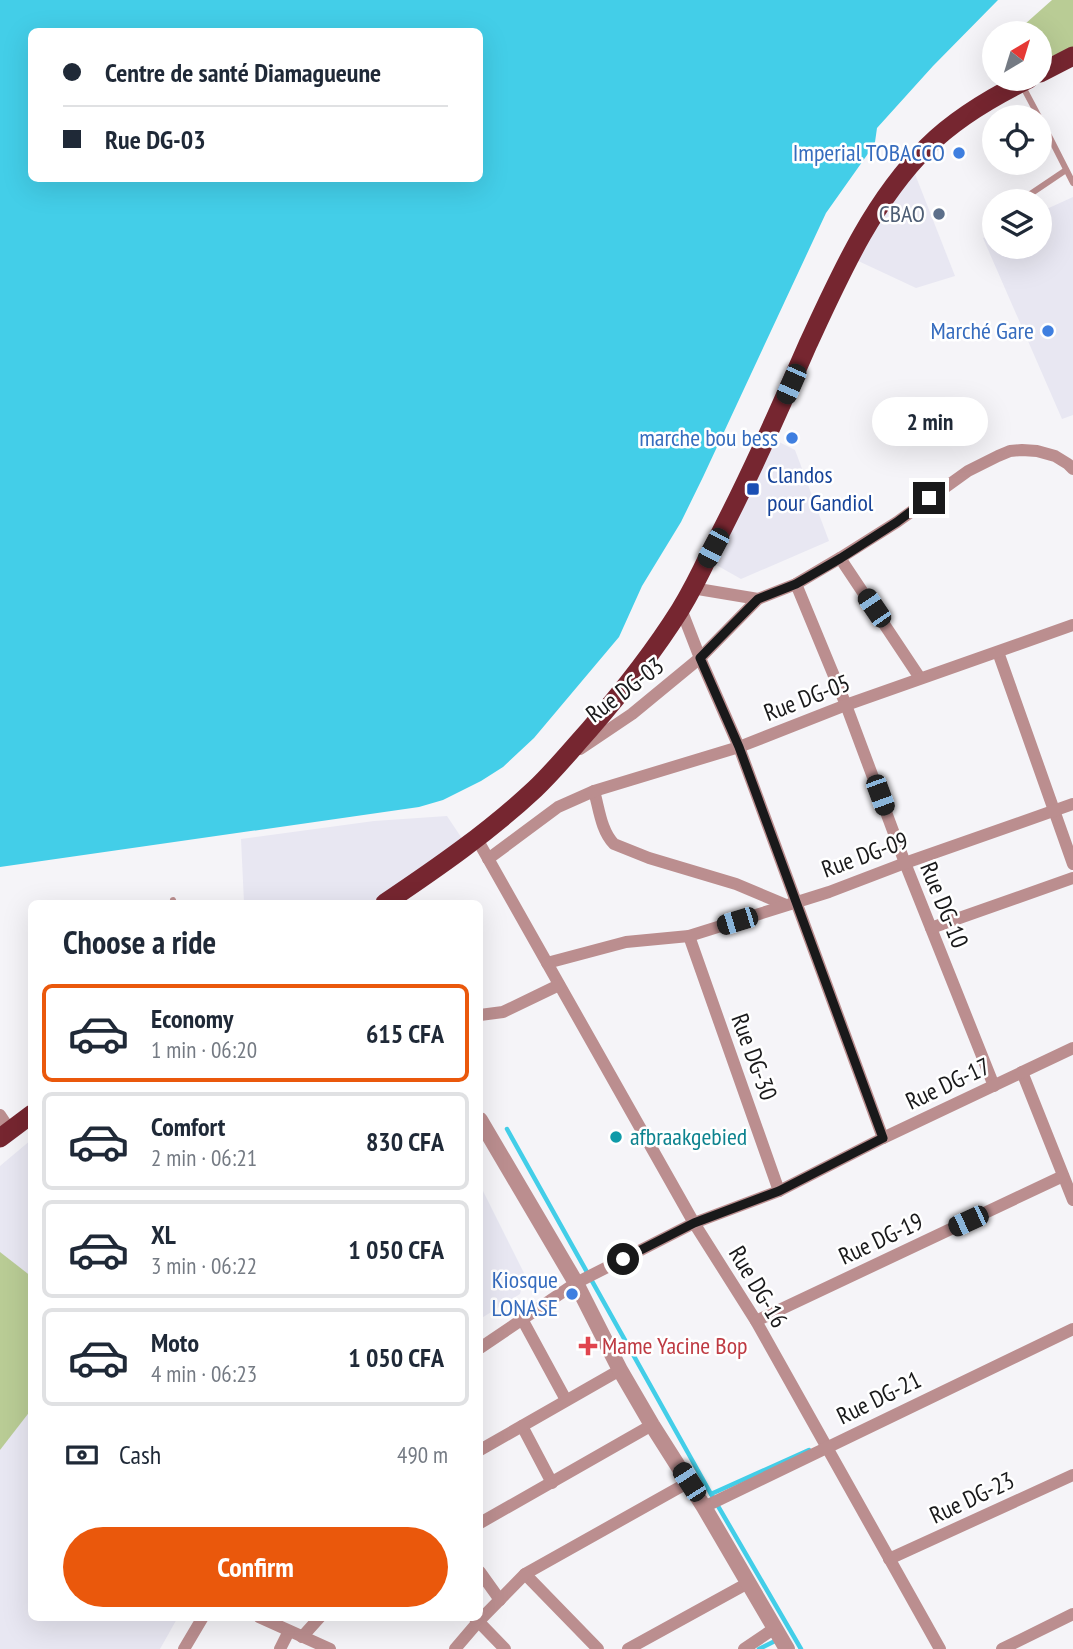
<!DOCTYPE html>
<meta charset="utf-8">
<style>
:root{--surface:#fff;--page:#f6f6f7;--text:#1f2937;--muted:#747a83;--line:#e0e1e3;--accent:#ea580c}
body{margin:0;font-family:"PT Sans Narrow",sans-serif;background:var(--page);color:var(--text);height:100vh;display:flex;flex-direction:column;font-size:26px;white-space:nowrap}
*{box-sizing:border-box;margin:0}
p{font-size:23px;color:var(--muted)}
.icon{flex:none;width:38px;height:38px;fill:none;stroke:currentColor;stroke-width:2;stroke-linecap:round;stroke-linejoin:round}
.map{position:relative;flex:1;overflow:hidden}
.drawer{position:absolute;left:28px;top:900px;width:455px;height:721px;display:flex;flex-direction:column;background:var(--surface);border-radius:10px;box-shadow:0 7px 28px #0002}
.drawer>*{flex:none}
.banner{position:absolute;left:28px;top:28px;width:455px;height:154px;border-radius:10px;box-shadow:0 7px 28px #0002;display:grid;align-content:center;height:154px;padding:0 35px;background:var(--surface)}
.needle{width:46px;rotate:38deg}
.controls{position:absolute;left:982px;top:21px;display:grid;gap:14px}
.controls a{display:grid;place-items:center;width:70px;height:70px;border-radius:50%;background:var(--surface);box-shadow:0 7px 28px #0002;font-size:35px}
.end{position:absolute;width:32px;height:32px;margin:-16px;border:9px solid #19191a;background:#fff;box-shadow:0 0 0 4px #fff}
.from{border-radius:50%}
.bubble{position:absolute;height:49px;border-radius:24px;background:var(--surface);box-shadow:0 7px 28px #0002;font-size:23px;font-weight:700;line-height:49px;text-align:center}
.car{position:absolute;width:21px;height:42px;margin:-21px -10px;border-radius:9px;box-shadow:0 0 5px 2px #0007;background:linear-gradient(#222 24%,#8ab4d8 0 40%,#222 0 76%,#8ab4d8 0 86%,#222 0)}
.banner b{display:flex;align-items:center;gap:24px;height:66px;font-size:26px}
.banner b+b{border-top:2px solid var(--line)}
.banner i{width:18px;height:18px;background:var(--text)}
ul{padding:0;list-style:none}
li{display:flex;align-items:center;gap:21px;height:98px;margin:0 14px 10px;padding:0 21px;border:4px solid var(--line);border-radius:10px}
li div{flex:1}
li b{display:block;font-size:26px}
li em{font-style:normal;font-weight:700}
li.active{border-color:var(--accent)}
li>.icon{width:63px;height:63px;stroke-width:1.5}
h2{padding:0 35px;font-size:32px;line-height:84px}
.pay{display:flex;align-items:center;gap:18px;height:77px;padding:0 35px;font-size:26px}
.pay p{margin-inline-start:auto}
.action{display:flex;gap:14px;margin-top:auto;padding:14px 35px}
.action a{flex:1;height:80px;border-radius:42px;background:var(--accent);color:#fff;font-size:28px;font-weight:700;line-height:80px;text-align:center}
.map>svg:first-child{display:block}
.built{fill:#e8e7f2}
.green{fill:#b9cc95}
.water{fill:#43cee8;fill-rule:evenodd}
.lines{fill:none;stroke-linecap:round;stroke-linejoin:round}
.stream{stroke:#43cee8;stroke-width:4.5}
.service{stroke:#bb8e8f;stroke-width:6}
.minor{stroke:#bb8e8f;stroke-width:12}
.tertiary{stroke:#bb8e8f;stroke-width:16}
.trunk{stroke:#762630;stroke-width:19}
.route{stroke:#19191a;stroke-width:9}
.shop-dot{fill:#3f7fe0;stroke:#fff;stroke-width:2.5}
.service-dot{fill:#5c6f8a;stroke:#fff;stroke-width:2.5}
.transit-dot{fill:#1a4fb4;stroke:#fff;stroke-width:2.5}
.culture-dot{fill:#0f9aa8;stroke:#fff;stroke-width:2.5}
.health-dot{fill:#e0444e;stroke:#fff;stroke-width:2.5}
.labels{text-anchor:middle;stroke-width:5;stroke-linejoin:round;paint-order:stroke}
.shop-label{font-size:24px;fill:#366cbe;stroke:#fff;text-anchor:end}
.service-label{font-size:24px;fill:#4e5e75;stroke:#fff;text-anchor:end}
.transit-label{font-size:24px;fill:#164399;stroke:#fff;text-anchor:start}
.street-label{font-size:24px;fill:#19191a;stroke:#fff}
.culture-label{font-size:24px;fill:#0d838f;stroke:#fff;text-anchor:start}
.health-label{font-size:24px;fill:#be3a42;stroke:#fff;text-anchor:start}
</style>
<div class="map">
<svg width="1073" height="1649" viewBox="0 0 1073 1649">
<rect width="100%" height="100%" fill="#f5f4f8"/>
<g class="built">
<path d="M 913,169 L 955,276 L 916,288 L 854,259 Z"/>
<path d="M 1073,197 L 1073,415 L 1062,419 L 983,238 L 994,233 L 994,247 L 1040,247 L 1040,212 Z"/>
<path d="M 771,438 L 795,450 L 829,541 L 741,579 L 711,562 Z"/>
<path d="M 447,816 L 463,840 L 379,903 L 244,903 L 241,839 L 374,821 Z"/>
<path d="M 31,1140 L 32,1617 L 178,1617 L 160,1649 L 0,1649 L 0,1166 Z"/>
<path d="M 480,1185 L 525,1275 L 520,1294 L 480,1319 Z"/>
</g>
<g class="green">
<path d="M 1052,0 L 1073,0 L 1073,49 L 1040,60 L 1040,33 L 1015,33 Z"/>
<path d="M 0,1252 L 32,1277 L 31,1410 L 0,1450 Z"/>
</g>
<path class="water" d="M 0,0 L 998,0 L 933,66 L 877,128 L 875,142 L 872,148 L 826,213 L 703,477 L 681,522 L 642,586 L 619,637 L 534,738 L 503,767 L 481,781 L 443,800 L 419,807 L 0,867 ZM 32,32 L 480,32 L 480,178 L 32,178 Z"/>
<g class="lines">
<g class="stream">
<path d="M 507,1129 L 711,1494 L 801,1649"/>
<path d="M 711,1494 L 809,1450"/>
<path d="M 759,1649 L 777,1640"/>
</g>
<g class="service">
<path d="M 1022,85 L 1039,117"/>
<path d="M 1040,118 L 1073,183"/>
<path d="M 1020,201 L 1066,170"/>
<path d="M 173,900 L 174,903"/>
</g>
<g class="minor">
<path d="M 840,558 L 920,678"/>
<path d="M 796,584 L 846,705 L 905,863 L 994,1086"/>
<path d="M 692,588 L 758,599"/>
<path d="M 681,609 L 700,658 L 739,747 L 883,1138"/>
<path d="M 998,652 L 1073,864"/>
<path d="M 580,749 L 632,714 L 700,658 L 758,599 L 796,584 L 840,558 L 897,522 L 968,471 L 998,456 L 1010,451 L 1022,450 L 1037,451 L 1055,456 L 1068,464 L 1073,469"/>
<path d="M 594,791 C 599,808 601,831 614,844 L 649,858 L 736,884 L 786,905"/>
<path d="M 477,839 L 694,1223 L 756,1321 L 940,1649"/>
<path d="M 488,859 L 558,807 L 594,791 L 739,747 L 846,705 L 1073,625"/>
<path d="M 931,928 L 1073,878"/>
<path d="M 689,936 L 779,1191"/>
<path d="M 547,963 L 626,942 L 689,936 L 829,892 L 905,863 L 1073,804"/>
<path d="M 480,1015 L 503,1012 L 559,985"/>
<path d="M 1022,1072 L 1073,1200"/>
<path d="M 0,1115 L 10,1130"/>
<path d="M 522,1319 L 566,1400"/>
<path d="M 756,1321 L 1063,1176"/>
<path d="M 480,1348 L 576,1283 L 694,1223 L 779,1191 L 883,1138 L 1073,1048"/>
<path d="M 522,1426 L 552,1483"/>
<path d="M 480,1450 L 620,1370"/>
<path d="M 704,1507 L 1073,1329"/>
<path d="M 480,1523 L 652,1425"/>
<path d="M 889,1559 L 1073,1475"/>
<path d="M 480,1572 L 500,1600"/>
<path d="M 525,1574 L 598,1649"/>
<path d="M 259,1617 L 330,1649"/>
<path d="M 474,1617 L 505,1649"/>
<path d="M 302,1637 L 320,1617"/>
<path d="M 184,1649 L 203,1617"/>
<path d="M 280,1649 L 289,1631"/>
<path d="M 455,1649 L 478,1622 L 525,1574 L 689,1482"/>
<path d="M 628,1649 L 748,1583"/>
<path d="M 744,1649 L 775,1628"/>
<path d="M 1002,1649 L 1073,1614"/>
</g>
<path class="tertiary" d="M 480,1120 L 576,1283 L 620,1370 L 652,1425 L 704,1507 L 787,1649"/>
<g class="trunk">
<path d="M 1040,73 L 1073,56"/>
<path d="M 385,903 C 437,868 489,832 535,789 C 554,771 571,750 589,730 C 622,692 653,653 680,610 C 691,592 701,572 710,553 C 746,485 777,415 808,344 C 840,275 872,202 927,147 C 956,118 992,97 1029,79"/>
<path d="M 0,1138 L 32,1114"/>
</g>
</g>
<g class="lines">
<path class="route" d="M 623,1259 L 694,1223 L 779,1191 L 883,1138 L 739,747 L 700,658 L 758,599 L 796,584 L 841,558 L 897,522 L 929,498"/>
</g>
<g class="shop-dot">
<circle cx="959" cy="153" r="7"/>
<circle cx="1048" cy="331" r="7"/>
<circle cx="792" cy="438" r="7"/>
<circle cx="572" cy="1294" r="7"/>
</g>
<circle class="service-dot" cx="939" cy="214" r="7"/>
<rect class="transit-dot" x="746" y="482" width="14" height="14" rx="3.5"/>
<circle class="culture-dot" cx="616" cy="1137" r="7"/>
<path class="health-dot" d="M584.5 1335.5h7v7h7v7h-7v7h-7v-7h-7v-7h7z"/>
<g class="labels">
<g class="shop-label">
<text x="945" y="161">Imperial TOBACCO</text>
<text x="1034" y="339">Marché Gare</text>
<text x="778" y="446">marche bou bess</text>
<text x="558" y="1288">Kiosque<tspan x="558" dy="28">LONASE</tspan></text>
</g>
<g class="service-label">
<text x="925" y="222">CBAO</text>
</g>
<g class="transit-label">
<text x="767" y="483">Clandos<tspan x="767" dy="28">pour Gandiol</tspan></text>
</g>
<g class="street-label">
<text transform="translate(625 690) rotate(-37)" y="8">Rue DG-03</text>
<text transform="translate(807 698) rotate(-21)" y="8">Rue DG-05</text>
<text transform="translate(865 855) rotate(-20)" y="8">Rue DG-09</text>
<text transform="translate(944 905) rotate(68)" y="8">Rue DG-10</text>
<text transform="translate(754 1057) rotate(70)" y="8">Rue DG-30</text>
<text transform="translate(948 1084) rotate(-25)" y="8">Rue DG-17</text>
<text transform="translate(881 1239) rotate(-25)" y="8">Rue DG-19</text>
<text transform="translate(758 1287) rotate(59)" y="8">Rue DG-16</text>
<text transform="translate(879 1398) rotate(-26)" y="8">Rue DG-21</text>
<text transform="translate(972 1498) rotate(-25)" y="8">Rue DG-23</text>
</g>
<g class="culture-label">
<text x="630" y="1145">afbraakgebied</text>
</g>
<g class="health-label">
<text x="602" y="1354">Mame Yacine Bop</text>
</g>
</g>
</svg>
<div class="controls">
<a><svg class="needle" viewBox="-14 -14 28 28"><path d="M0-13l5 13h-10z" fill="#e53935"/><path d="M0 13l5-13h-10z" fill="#747a83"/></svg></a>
<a><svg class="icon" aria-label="locate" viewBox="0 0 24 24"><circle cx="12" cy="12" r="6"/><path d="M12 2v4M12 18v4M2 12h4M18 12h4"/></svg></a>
<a><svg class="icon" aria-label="layers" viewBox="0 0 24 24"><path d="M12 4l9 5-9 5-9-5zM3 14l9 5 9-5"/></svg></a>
</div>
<i class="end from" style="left:623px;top:1259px"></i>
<i class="end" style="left:929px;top:498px"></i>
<div class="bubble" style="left:872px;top:397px;width:116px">2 min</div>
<i class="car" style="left:791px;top:384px;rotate:204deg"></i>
<i class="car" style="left:713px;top:548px;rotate:208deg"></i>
<i class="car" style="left:874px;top:608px;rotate:326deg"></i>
<i class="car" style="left:880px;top:795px;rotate:160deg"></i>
<i class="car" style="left:737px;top:921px;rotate:253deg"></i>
<i class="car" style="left:968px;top:1221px;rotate:245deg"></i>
<i class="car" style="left:689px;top:1482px;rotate:327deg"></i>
<div class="banner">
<b><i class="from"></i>Centre de santé Diamagueune</b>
<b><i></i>Rue DG-03</b>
</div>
<section class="drawer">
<h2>Choose a ride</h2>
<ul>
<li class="active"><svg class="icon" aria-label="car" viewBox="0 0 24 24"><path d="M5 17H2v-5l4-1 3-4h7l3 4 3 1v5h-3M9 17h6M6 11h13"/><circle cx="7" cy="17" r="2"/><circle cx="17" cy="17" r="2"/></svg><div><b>Economy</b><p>1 min · 06:20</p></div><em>615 CFA</em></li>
<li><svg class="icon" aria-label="car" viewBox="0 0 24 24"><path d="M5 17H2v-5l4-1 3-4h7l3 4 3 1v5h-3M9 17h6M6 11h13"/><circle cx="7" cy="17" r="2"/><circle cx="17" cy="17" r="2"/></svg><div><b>Comfort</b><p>2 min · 06:21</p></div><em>830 CFA</em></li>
<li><svg class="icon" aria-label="car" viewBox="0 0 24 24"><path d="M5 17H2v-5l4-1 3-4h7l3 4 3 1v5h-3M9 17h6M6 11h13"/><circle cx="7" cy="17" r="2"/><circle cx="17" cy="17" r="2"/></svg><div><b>XL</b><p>3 min · 06:22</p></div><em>1 050 CFA</em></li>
<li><svg class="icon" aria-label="car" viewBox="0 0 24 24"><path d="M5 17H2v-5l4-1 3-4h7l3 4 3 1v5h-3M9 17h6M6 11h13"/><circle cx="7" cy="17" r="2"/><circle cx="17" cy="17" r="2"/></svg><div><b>Moto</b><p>4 min · 06:23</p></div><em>1 050 CFA</em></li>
</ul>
<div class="pay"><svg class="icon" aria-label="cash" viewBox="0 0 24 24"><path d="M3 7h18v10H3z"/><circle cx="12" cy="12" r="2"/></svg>Cash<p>490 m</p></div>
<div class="action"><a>Confirm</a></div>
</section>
</div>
